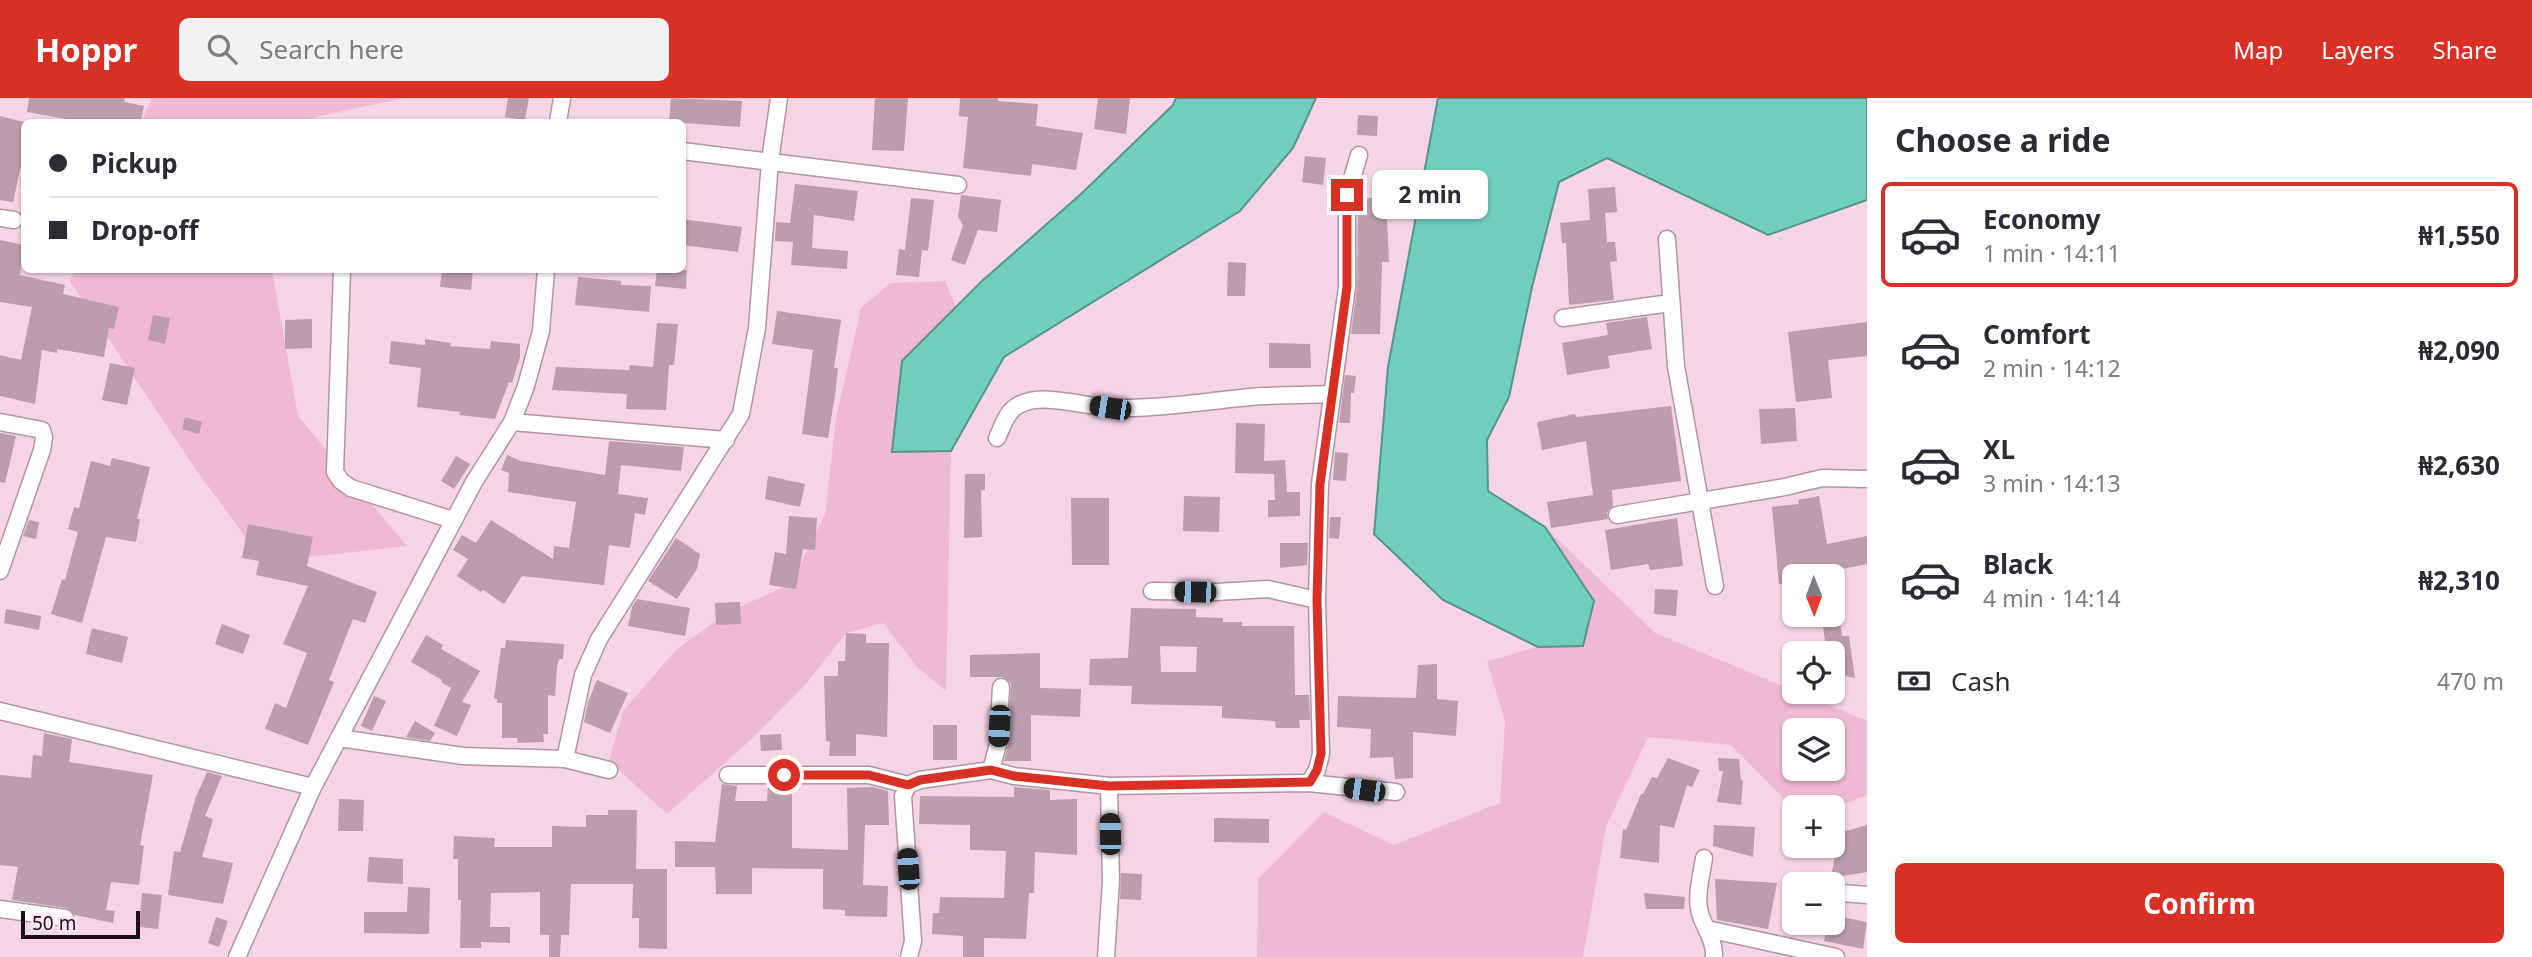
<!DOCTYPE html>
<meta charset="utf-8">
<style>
:root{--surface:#fff;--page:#f2f2f3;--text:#2b2b33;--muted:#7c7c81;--line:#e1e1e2;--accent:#d93025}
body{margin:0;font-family:"Noto Sans",sans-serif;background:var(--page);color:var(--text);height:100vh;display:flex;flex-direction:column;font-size:26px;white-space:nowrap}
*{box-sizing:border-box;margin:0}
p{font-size:23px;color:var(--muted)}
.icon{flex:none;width:38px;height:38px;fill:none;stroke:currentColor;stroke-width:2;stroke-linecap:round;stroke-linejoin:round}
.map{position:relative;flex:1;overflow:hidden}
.panel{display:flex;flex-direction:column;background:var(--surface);width:665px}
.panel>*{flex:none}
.banner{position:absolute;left:21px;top:21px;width:665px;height:154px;border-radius:10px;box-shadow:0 2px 5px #0004;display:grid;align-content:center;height:154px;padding:0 28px;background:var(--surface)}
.needle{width:46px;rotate:179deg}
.controls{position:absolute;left:1782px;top:466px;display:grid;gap:14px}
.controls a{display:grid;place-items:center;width:63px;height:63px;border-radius:10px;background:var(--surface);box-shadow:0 2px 5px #0004;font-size:35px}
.scale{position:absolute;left:21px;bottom:18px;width:119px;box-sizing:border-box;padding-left:7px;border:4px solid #1b1016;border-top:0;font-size:19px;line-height:24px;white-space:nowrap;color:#1b1016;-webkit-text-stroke:5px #fee4f0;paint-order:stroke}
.end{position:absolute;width:32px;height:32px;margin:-16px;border:9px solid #d93025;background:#fff;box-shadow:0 0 0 4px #fff}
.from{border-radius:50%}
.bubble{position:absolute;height:49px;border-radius:10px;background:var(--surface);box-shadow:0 2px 5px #0004;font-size:23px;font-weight:700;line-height:49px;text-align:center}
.car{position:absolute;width:21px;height:42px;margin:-21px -10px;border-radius:9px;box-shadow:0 0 5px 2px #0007;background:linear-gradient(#222 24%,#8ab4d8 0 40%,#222 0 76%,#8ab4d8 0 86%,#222 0)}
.banner b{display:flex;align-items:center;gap:24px;height:66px;font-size:26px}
.banner b+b{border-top:2px solid var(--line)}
.banner i{width:18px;height:18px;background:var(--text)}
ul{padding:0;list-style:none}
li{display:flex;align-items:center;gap:21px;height:105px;margin:0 14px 10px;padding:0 14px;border:4px solid transparent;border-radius:10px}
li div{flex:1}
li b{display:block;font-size:26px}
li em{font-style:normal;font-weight:700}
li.selected{border-color:var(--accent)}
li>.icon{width:63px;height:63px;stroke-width:1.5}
h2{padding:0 28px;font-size:32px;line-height:84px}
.pay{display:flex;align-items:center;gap:18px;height:77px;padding:0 28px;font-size:26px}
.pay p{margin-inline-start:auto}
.action{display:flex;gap:14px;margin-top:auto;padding:14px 28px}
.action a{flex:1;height:80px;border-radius:10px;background:var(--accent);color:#fff;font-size:28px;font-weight:700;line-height:80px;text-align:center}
header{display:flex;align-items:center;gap:42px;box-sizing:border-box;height:98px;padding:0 35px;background:var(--accent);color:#fff}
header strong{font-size:33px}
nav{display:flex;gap:38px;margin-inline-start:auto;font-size:24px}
.search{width:490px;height:63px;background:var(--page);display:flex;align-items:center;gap:18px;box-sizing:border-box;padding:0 24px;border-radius:10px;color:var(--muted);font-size:26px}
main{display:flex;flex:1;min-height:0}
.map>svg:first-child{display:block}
.green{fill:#efb9d3;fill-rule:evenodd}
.water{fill:#70cebc;stroke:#56958a;stroke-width:2}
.building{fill:#bb9dab;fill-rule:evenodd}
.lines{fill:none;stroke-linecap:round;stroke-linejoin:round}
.street-casing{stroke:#b294a2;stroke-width:19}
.street{stroke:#fff;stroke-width:16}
.route{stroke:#d93025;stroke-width:9}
</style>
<header>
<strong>Hoppr</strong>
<div class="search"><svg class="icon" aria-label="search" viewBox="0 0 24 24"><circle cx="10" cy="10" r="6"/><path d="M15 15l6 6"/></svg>Search here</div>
<nav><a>Map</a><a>Layers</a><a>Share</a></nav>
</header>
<main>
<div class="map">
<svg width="1867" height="859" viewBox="0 0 1867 859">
<rect width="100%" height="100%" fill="#f5d5e4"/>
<g class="green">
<path d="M 152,0 L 404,0 L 315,19 L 312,24 L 141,24 Z"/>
<path d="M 75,172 L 272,172 L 298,318 L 407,448 L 264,464 L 197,373 L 70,183 Z"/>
<path d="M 945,183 L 956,209 L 902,263 L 892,353 L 951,353 L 946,593 L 917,569 L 883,525 L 846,535 L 806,586 L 753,640 L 667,716 L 609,663 L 623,613 L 676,552 L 726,515 L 790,486 L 825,417 L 836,321 L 861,210 L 890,185 Z"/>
<path d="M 1545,429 L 1655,535 L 1867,623 L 1867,697 L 1832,711 L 1832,709 L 1794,709 L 1794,711 L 1731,647 L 1648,639 L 1606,729 L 1583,859 L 1257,859 L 1258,781 L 1324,714 L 1394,747 L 1500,705 L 1505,624 L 1487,563 L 1538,549 L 1583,548 L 1594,503 ZM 1794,632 L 1832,632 L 1832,670 L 1794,670 Z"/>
</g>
<g class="water">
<path d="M 1176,0 L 1316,0 L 1293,50 L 1240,113 L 1004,259 L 951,353 L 892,354 L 902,263 L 982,183 L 1081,96 L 1173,7 Z"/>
<path d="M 1438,0 L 1867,0 L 1867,102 L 1768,137 L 1607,60 L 1559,84 L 1532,189 L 1509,299 L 1487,342 L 1488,393 L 1545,429 L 1594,503 L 1583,548 L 1538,549 L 1443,502 L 1374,436 L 1388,269 Z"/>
</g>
<g class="building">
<path d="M 29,0 L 125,0 L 124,4 L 144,8 L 141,24 L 83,24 L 27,14 Z"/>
<path d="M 508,0 L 529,0 L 525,22 L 505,19 Z"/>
<path d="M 671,0 L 742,3 L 740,29 L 669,24 Z"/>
<path d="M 875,0 L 908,0 L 904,53 L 872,52 Z"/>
<path d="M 960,0 L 998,0 L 998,3 L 1038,6 L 1036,28 L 1083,35 L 1076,72 L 1032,66 L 1031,78 L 963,70 L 968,19 L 959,18 Z"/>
<path d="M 1098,0 L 1130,0 L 1126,36 L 1094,31 Z"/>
<path d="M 1358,17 L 1378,18 L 1377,38 L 1357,37 Z"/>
<path d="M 0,18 L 24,24 L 24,54 L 13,104 L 0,102 Z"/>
<path d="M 1305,58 L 1326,60 L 1323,87 L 1302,84 Z"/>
<path d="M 795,86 L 858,93 L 854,123 L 814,117 L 812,150 L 848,153 L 847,171 L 791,167 L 793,144 L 775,143 L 776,124 L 790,125 Z"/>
<path d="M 1615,89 L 1617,114 L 1605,115 L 1607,144 L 1615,144 L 1617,163 L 1610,164 L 1614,202 L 1569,207 L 1566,145 L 1562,145 L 1560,125 L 1590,122 L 1588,91 Z"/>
<path d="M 961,97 L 1001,102 L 997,134 L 978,132 L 965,167 L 951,162 L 963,128 L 958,118 Z"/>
<path d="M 911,100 L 934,102 L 928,153 L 922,152 L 919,179 L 896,177 L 899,151 L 905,152 Z"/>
<path d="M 1358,100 L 1386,100 L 1389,164 L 1382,164 L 1380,236 L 1351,236 L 1357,189 Z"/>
<path d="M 682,121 L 742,129 L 738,154 L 682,147 Z"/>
<path d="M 0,142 L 24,147 L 20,177 L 65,187 L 63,196 L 119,209 L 114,231 L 109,230 L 104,259 L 57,251 L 57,255 L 42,252 L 35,306 L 0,298 L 0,257 L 21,262 L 32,209 L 0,204 Z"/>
<path d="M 1228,164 L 1246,165 L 1245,198 L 1227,198 Z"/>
<path d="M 442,172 L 473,172 L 471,192 L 440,189 Z"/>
<path d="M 657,172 L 687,172 L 686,191 L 655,188 Z"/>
<path d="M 578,179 L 621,183 L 621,187 L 651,188 L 649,214 L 575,207 Z"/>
<path d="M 777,213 L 841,222 L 834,270 L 838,270 L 835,297 L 828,340 L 802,336 L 813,252 L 772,246 Z"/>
<path d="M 153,217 L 170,220 L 165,246 L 148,242 Z"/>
<path d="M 1647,219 L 1652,251 L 1608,258 L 1610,270 L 1567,277 L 1562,245 L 1608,237 L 1606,225 Z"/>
<path d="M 312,221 L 312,250 L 285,251 L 285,222 Z"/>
<path d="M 1867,224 L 1867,258 L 1828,262 L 1832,300 L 1796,304 L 1788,234 Z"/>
<path d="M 657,225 L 678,226 L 674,267 L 669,267 L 666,312 L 626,311 L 627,296 L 552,292 L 556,269 L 629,272 L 630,267 L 653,269 Z"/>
<path d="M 425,241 L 451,245 L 450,248 L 490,251 L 491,243 L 520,246 L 520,259 L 512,285 L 509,284 L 495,321 L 459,317 L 460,314 L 417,309 L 421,270 L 389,266 L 391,243 L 425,247 Z"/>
<path d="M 1269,245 L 1310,246 L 1311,270 L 1269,270 Z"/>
<path d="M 110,265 L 135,270 L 127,307 L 102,302 Z"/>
<path d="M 1345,277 L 1356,278 L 1354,295 L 1351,295 L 1350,325 L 1339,325 Z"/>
<path d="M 1671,308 L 1681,383 L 1612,392 L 1613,408 L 1607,414 L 1608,421 L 1551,430 L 1547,404 L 1593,397 L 1586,343 L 1542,352 L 1537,324 L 1575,316 L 1576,319 Z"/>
<path d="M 1795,310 L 1797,343 L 1761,346 L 1759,311 Z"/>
<path d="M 185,319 L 202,324 L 199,336 L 182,331 Z"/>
<path d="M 1236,325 L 1265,326 L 1264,363 L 1285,362 L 1287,394 L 1300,394 L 1300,418 L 1268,419 L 1268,402 L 1275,402 L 1274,376 L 1235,375 Z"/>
<path d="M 0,335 L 16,338 L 5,385 L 0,384 Z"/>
<path d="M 609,343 L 684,349 L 681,373 L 621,367 L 618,396 L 648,400 L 645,417 L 635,415 L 630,450 L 609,447 L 604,487 L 522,478 L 504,506 L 483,492 L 481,494 L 457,478 L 468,461 L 453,452 L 462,437 L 476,445 L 491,422 L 553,461 L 554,448 L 569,450 L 576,404 L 508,394 L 509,375 L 501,372 L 507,357 L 521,363 L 605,377 Z"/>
<path d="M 1335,354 L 1348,355 L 1346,383 L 1333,382 Z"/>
<path d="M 456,358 L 470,366 L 454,391 L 441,383 Z"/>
<path d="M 112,360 L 150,369 L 137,421 L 140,421 L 136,444 L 106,439 L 82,525 L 51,516 L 62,481 L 65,482 L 78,434 L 68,431 L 74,409 L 79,410 L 91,363 L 110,368 Z"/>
<path d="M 965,376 L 985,376 L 985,392 L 981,392 L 982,439 L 964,440 Z"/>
<path d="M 768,378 L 805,386 L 800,409 L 765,401 Z"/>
<path d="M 1184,398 L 1220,399 L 1219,434 L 1183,433 Z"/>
<path d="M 1819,398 L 1827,446 L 1867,438 L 1867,466 L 1808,478 L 1794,478 L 1794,485 L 1779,486 L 1772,409 L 1799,406 L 1798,402 Z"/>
<path d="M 1071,400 L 1109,400 L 1109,467 L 1072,467 Z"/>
<path d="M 789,418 L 817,420 L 815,452 L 803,451 L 796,491 L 769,487 L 775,454 L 786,456 Z"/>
<path d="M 1330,419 L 1341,419 L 1339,441 L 1329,440 Z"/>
<path d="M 1677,420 L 1683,468 L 1650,472 L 1648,466 L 1611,472 L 1605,432 Z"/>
<path d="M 29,422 L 39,424 L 36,441 L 23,438 Z"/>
<path d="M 248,426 L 313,439 L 307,468 L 377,494 L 365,525 L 353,521 L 329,582 L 334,584 L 308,647 L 265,631 L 275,605 L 286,610 L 307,555 L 283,546 L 308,488 L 256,477 L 259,463 L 242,460 Z"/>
<path d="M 676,440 L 700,456 L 697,471 L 677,501 L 648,483 Z"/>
<path d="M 1280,445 L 1308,445 L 1307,467 L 1280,470 Z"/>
<path d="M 1655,491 L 1678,492 L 1676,518 L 1654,516 Z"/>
<path d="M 637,501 L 690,510 L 685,538 L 628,528 L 632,509 Z"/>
<path d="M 740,504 L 741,526 L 716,527 L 715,505 Z"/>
<path d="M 1131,510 L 1196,511 L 1196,519 L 1223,520 L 1223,524 L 1242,524 L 1242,528 L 1294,528 L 1295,597 L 1309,597 L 1310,622 L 1299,622 L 1300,630 L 1276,630 L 1275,623 L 1222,620 L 1222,608 L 1131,606 L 1132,588 L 1089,587 L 1090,561 L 1128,560 ZM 1160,548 L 1197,549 L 1196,574 L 1161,574 Z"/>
<path d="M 6,511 L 41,518 L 39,532 L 4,525 Z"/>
<path d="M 1821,516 L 1839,516 L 1842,538 L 1849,538 L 1855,580 L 1832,575 L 1832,555 L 1827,555 Z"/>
<path d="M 222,526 L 250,537 L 243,556 L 215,546 Z"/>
<path d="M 92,530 L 128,539 L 122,565 L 86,556 Z"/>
<path d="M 846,535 L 866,536 L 866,545 L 889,545 L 887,639 L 856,636 L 856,658 L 829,658 L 830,644 L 826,643 L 824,578 L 838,578 L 838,563 L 845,563 Z"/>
<path d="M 426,537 L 443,547 L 441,551 L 480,573 L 462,604 L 471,607 L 457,638 L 434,628 L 451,590 L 441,584 L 442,582 L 411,564 Z"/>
<path d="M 506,542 L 564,546 L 563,561 L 559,561 L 557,569 L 555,598 L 548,597 L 548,636 L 543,636 L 544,644 L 518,645 L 517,640 L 502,640 L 502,605 L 497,605 L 497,601 L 494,600 L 501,550 L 505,550 Z"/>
<path d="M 1040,555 L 1040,590 L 1081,591 L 1080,619 L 1031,617 L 1031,663 L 1004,663 L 1008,647 L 1011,585 L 1002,579 L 970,579 L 970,557 Z"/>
<path d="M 1437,566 L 1437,601 L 1458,603 L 1456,638 L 1413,634 L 1413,680 L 1395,681 L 1393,659 L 1370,660 L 1371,631 L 1337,629 L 1338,598 L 1416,600 L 1418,567 Z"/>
<path d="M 597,582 L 628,595 L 610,635 L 584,624 L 588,604 Z"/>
<path d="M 374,598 L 386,603 L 372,633 L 361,628 Z"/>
<path d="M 415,623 L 435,635 L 430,643 L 406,639 Z"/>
<rect x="933" y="627" width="24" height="35"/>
<path d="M 44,635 L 72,641 L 69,664 L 153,677 L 140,747 L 144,748 L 139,787 L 111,784 L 106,812 L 115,813 L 113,825 L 75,817 L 66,810 L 12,802 L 18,769 L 0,767 L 0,677 L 31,680 L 33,657 L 42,658 Z"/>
<path d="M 781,636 L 782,652 L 761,653 L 760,637 Z"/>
<path d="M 1668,660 L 1700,672 L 1692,689 L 1687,687 L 1674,730 L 1660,727 L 1659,765 L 1620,760 L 1623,731 L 1626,732 L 1641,696 L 1643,696 L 1652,679 L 1657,680 Z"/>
<path d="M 1718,660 L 1739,661 L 1741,682 L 1743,682 L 1741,707 L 1717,704 L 1723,673 L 1719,673 Z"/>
<path d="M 207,674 L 222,678 L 205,718 L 213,721 L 202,759 L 233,765 L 223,806 L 168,797 L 174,753 L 180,754 L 196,699 Z"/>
<path d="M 722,686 L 737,688 L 735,703 L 767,703 L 768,688 L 792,688 L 792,750 L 848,752 L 847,690 L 873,689 L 888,693 L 889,727 L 865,727 L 863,787 L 888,788 L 887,819 L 845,818 L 845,812 L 823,811 L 823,771 L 752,770 L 752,796 L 716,796 L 715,769 L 675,769 L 675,743 L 715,744 Z"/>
<path d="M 1014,689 L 1050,692 L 1050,702 L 1077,701 L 1077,757 L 1035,754 L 1034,795 L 1029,795 L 1026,841 L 984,840 L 984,859 L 963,859 L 963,838 L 932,836 L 933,815 L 939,815 L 940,799 L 1004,800 L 1006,753 L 970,752 L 970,727 L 919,726 L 920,698 L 1014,699 Z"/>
<path d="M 339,701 L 364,702 L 363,733 L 338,733 Z"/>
<path d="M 608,712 L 637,712 L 636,771 L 667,771 L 667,851 L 639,850 L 639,820 L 632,820 L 633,786 L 571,786 L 569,837 L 561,837 L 560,859 L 549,859 L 549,837 L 540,837 L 540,794 L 491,795 L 490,829 L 510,829 L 510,845 L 481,844 L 481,850 L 460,850 L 461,802 L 458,802 L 458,761 L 453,761 L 454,738 L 495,740 L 494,749 L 552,749 L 552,728 L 586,729 L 586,717 L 608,717 Z"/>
<path d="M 1214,720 L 1269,721 L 1269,745 L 1214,744 Z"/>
<path d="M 1714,727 L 1755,729 L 1753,759 L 1713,748 Z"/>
<path d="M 1867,727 L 1867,774 L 1831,780 L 1839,735 Z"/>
<path d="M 369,759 L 403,761 L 403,786 L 367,784 Z"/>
<path d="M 1121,775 L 1142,776 L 1141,802 L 1120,801 Z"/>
<path d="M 1715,781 L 1777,785 L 1768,831 L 1717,822 Z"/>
<path d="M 408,789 L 430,790 L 429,836 L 364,835 L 364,814 L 407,814 Z"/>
<path d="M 142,795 L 162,797 L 158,831 L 139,829 Z"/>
<path d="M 1644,795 L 1685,799 L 1684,811 L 1646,811 Z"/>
<path d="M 1832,817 L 1867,824 L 1863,851 L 1824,843 L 1828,824 L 1832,824 Z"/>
<path d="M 216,819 L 228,823 L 219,849 L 208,845 Z"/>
</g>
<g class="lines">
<g class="street-casing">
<g id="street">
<path d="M 558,24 L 562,0"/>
<path d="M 682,53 L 958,87"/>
<path d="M 0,120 L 14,122"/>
<path d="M 1667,141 L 1676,268 L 1715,488"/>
<path d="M 342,172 L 335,374 L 341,383 L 351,390 L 453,422"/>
<path d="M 1563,220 L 1670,205"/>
<path d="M 0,324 L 42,332 L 44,339 L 42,352 L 0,473"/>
<path d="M 512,324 L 726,342"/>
<path d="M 997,340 C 1002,330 1006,314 1017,308 C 1041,293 1086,309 1112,310 C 1163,311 1212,302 1262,298 C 1286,297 1309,297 1332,296"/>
<path d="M 1617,417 L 1785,389 L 1822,380 L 1867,381"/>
<path d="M 1152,493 L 1216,494 L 1268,491 L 1317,502"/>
<path d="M 0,613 L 313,689"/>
<path d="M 339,640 L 463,658 L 565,661 L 609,672"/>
<path d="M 565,661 L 583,577 L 599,541 L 741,316 L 757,230 L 770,63 L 779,0"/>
<path d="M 991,672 L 998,646 L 1001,589"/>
<path d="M 728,677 L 869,677 L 908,687 L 920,682 L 991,672 L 1014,678 L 1109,688 L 1309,685 L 1396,694"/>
<path d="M 1309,685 L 1317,672 L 1321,656 L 1317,502 L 1320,386 L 1347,189 L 1347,97 L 1359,57"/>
<path d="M 908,687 L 903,698 L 913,843 L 909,859"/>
<path d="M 1704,760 C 1702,775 1696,795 1699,811 C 1702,828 1715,840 1714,859"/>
<path d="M 1842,795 L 1867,797"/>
<path d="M 0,811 L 65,820"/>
<path d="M 1707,831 L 1836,859"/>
<path d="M 237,859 L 313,689 L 474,384 L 512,324 L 526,288 L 541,233 L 546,172"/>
<path d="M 1106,859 L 1111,783 L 1109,688"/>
</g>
</g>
<use href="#street" class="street"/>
</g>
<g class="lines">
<path class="route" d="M 784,677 L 869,677 L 908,687 L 920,682 L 991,672 L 1014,678 L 1109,688 L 1310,684 L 1317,672 L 1321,656 L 1317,502 L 1320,386 L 1347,189 L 1347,97"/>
</g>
</svg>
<div class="controls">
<a><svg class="needle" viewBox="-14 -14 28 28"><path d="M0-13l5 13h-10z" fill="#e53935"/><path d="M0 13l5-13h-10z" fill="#7c7c81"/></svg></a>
<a><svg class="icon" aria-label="locate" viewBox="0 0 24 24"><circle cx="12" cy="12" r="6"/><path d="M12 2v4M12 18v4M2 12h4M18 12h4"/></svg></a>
<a><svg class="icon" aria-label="layers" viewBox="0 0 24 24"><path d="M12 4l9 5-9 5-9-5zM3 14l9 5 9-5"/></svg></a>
<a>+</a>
<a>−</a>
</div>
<div class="scale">50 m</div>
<i class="end from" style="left:784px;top:677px"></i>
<i class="end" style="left:1347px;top:97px"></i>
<div class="bubble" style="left:1372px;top:72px;width:116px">2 min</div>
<i class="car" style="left:1110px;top:310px;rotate:279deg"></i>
<i class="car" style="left:1195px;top:494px;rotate:271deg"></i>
<i class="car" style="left:999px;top:628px;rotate:183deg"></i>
<i class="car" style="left:1364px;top:692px;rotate:278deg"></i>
<i class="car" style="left:1110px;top:736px;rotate:359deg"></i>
<i class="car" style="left:908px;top:771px;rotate:356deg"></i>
<div class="banner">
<b><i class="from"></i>Pickup</b>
<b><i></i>Drop-off</b>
</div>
</div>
<section class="panel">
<h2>Choose a ride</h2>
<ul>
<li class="selected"><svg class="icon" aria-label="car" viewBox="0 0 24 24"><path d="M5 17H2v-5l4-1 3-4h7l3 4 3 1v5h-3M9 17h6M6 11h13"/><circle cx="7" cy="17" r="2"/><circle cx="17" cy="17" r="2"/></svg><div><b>Economy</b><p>1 min · 14:11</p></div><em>₦1,550</em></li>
<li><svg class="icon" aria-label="car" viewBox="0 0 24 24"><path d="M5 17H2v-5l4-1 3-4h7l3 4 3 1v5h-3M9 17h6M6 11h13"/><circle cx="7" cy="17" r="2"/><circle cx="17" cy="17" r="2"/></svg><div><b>Comfort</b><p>2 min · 14:12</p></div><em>₦2,090</em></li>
<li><svg class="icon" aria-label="car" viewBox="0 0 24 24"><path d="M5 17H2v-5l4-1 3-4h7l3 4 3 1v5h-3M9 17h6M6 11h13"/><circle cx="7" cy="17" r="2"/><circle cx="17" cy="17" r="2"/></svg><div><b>XL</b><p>3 min · 14:13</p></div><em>₦2,630</em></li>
<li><svg class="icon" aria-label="car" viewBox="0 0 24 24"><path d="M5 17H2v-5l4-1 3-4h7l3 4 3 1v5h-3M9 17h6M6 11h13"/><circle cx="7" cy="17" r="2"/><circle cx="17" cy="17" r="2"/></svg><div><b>Black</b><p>4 min · 14:14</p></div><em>₦2,310</em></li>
</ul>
<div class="pay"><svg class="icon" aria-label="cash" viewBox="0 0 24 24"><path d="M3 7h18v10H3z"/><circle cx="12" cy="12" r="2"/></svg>Cash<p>470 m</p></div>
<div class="action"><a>Confirm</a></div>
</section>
</main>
